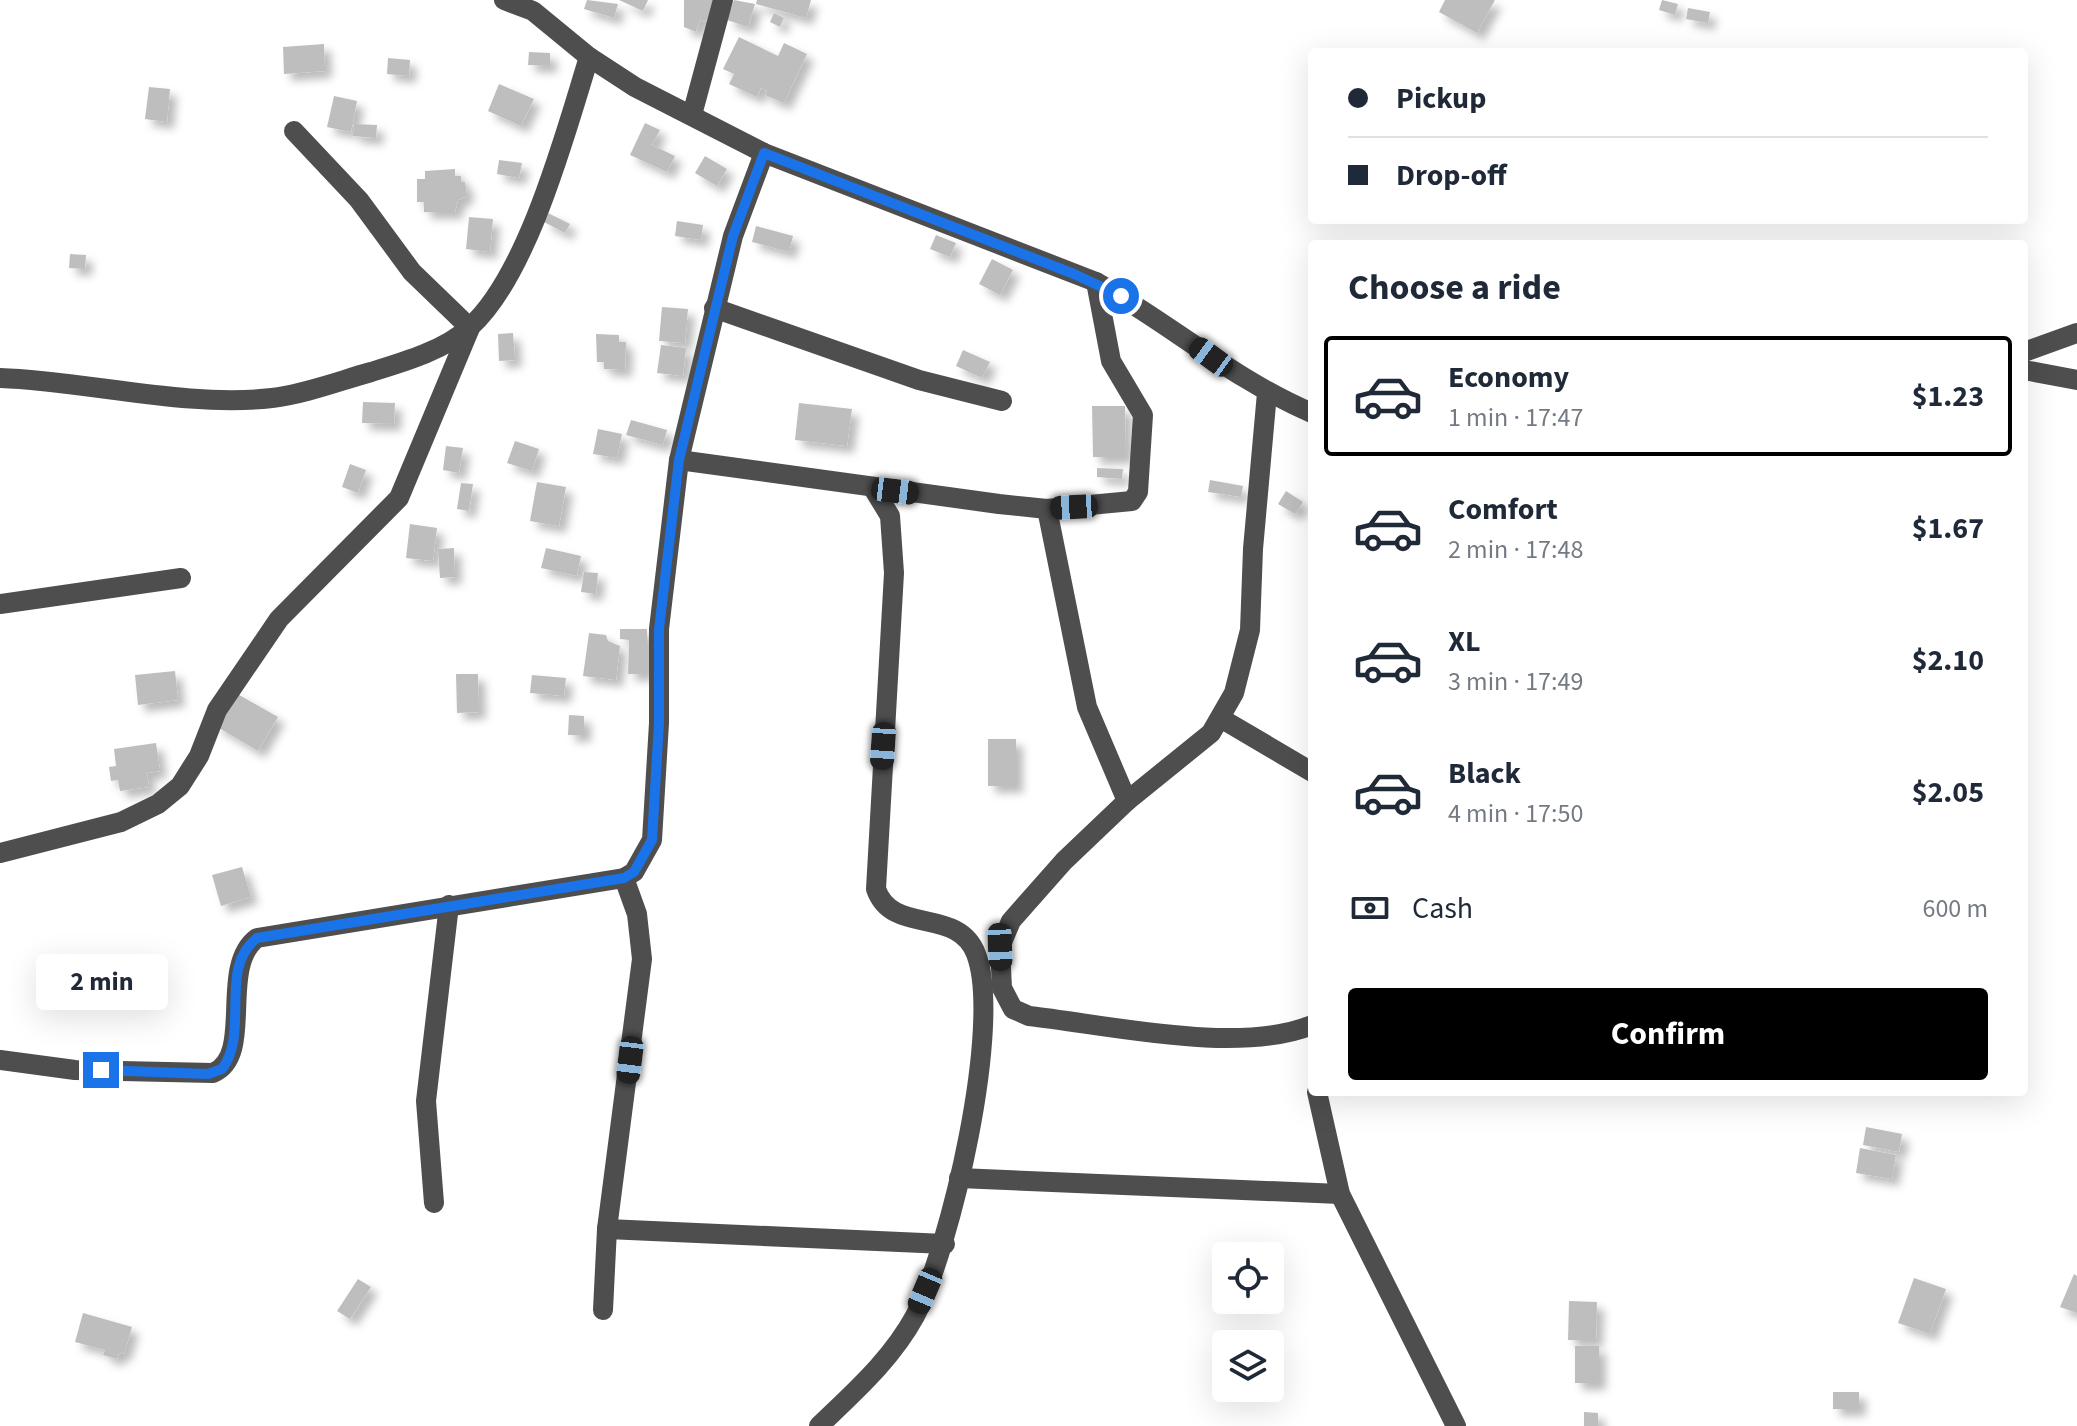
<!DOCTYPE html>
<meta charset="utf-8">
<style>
:root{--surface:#fff;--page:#f6f6f7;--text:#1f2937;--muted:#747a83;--line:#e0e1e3;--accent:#000}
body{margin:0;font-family:"Source Sans 3",sans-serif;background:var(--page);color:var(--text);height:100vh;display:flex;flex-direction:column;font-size:30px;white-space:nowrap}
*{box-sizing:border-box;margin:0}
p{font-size:26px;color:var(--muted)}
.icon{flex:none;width:44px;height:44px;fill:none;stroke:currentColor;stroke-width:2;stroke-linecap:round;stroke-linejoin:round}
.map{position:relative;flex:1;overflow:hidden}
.panel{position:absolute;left:1308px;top:240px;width:720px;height:856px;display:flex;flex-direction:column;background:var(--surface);border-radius:8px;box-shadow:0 8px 32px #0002}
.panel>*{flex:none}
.hud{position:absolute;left:1308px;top:48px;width:720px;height:176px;border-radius:8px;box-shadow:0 8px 32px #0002;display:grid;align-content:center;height:176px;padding:0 40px;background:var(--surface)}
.buttons{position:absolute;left:1212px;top:1242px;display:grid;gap:16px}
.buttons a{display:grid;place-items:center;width:72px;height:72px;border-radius:8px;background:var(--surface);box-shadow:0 8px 32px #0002;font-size:40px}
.end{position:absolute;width:36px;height:36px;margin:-18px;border:10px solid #1a73e8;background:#fff;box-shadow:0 0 0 4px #fff}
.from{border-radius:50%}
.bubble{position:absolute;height:56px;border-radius:8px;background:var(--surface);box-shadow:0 8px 32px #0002;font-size:26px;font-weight:700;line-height:56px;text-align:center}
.car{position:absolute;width:24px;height:48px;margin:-24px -12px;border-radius:10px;box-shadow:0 0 6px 2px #0007;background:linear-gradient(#222 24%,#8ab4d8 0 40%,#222 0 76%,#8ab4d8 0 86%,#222 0)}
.hud b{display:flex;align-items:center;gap:28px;height:76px;font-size:30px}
.hud b+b{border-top:2px solid var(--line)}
.hud i{width:20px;height:20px;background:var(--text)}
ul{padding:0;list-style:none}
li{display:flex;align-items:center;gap:24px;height:120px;margin:0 16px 12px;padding:0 24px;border:4px solid transparent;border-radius:8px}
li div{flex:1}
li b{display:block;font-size:30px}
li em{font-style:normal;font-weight:700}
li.on{border-color:var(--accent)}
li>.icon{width:72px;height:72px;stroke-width:1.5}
h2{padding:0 40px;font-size:36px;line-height:96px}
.pay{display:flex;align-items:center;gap:20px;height:88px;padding:0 40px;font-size:30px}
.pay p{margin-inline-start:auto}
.primary-button{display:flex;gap:16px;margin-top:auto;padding:16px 40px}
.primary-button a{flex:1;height:92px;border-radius:8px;background:var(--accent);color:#fff;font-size:32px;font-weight:700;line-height:92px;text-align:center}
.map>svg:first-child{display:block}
.building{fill:#bebebe;filter:url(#shadow)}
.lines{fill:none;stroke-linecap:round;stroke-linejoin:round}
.minor{stroke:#4e4e4e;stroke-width:20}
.route{stroke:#1a73e8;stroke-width:10}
</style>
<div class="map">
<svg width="2077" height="1426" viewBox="0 0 2077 1426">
<defs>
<filter id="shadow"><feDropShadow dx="7" dy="7" stdDeviation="4" flood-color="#0004"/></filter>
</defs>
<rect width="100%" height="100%" fill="#fff"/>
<g class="building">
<path d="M 587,0 L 618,4 L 614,18 L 584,9 Z"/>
<path d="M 619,0 L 648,0 L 643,11 Z"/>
<path d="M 684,0 L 715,0 L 706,22 L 700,20 L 696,32 L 684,27 Z"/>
<path d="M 734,0 L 755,4 L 748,27 L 727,20 Z"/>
<path d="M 757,0 L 811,0 L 806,18 L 756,4 Z"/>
<path d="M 1445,0 L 1495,0 L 1477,33 L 1439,12 Z"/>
<path d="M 1662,0 L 1678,4 L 1675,15 L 1659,10 Z"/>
<path d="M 1688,8 L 1710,12 L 1708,23 L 1686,19 Z"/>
<path d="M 774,13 L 784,18 L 780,27 L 770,22 Z"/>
<path d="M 739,37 L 778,56 L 784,43 L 807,54 L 784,103 L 765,95 L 767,91 L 761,88 L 757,97 L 729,84 L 734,74 L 723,69 Z"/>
<path d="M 324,44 L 325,71 L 284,74 L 283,47 Z"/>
<path d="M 529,52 L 550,53 L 550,66 L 528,65 Z"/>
<path d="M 388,58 L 410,60 L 409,76 L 387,74 Z"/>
<path d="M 499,84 L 534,99 L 521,126 L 488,111 Z"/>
<path d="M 149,87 L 170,89 L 167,122 L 145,119 Z"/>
<path d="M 334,96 L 357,101 L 351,132 L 327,127 Z"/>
<path d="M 645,123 L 660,130 L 652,145 L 675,156 L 667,172 L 630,155 Z"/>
<path d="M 354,124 L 377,125 L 376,138 L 353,136 Z"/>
<path d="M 705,156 L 727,169 L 717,186 L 695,173 Z"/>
<path d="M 499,160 L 522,163 L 519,178 L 497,174 Z"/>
<path d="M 455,169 L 455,176 L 461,176 L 461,182 L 465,182 L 467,196 L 458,200 L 455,212 L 424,212 L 424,202 L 417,202 L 417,179 L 425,179 L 425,171 Z"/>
<path d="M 548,213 L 570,224 L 565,233 L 544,222 Z"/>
<path d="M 469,217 L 493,219 L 490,252 L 466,249 Z"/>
<path d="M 677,221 L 703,225 L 701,240 L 675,236 Z"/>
<path d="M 756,226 L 793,236 L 789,252 L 752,242 Z"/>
<path d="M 936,235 L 956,243 L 950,257 L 930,249 Z"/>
<path d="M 70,254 L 86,255 L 85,269 L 69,268 Z"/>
<path d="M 992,259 L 1013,270 L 1000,295 L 979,284 Z"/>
<path d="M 662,307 L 688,309 L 685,343 L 659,341 Z"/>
<path d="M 513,333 L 515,360 L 499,361 L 498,334 Z"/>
<path d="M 596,334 L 619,335 L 619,342 L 626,342 L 625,370 L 604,369 L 604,362 L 597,362 Z"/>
<path d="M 661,345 L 686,348 L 683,376 L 657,373 Z"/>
<path d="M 963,350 L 990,362 L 982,378 L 956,366 Z"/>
<path d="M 363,402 L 395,403 L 394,424 L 362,423 Z"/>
<path d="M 799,403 L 852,409 L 847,446 L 795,440 Z"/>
<path d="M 1092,406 L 1125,406 L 1126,457 L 1093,457 Z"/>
<path d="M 631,420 L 667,430 L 663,445 L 626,435 Z"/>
<path d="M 598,429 L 622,434 L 617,458 L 593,454 Z"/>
<path d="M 515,441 L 539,449 L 532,471 L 507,463 Z"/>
<path d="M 446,446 L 463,448 L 459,473 L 443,470 Z"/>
<path d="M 350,464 L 366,470 L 358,493 L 342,487 Z"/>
<path d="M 1097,468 L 1123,469 L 1122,479 L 1097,477 Z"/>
<path d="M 1210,480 L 1243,486 L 1241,497 L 1208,492 Z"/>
<path d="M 537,482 L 566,487 L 559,526 L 530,521 Z"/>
<path d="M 461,483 L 473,484 L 469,511 L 457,509 Z"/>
<path d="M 1286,491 L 1303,502 L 1295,514 L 1278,504 Z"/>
<path d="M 410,524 L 437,528 L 433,561 L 406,558 Z"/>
<path d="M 454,548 L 455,577 L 440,578 L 438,549 Z"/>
<path d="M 546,548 L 581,556 L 577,576 L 541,568 Z"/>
<path d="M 584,572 L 598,573 L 596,594 L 581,592 Z"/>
<path d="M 620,629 L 647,629 L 647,674 L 628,674 L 629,640 L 620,639 Z"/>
<path d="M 589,633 L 606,635 L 608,641 L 620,646 L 616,680 L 583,676 Z"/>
<path d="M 175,671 L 178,700 L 138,705 L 135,675 Z"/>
<path d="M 456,674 L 478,674 L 479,712 L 457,713 Z"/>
<path d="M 532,675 L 566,678 L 564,696 L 530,693 Z"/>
<path d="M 234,692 L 278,717 L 258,751 L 214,725 Z"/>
<path d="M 569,715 L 584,716 L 584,735 L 568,735 Z"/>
<rect x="988" y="739" width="28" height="47"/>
<path d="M 156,743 L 160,771 L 147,773 L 149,787 L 120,791 L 118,780 L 111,781 L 109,767 L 116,766 L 114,749 Z"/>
<path d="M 242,867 L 251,897 L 221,906 L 212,875 Z"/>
<path d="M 1866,1127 L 1902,1134 L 1899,1152 L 1863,1145 Z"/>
<path d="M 1860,1148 L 1896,1155 L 1892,1179 L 1856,1173 Z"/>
<path d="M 2074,1274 L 2077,1276 L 2077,1313 L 2060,1307 Z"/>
<path d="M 1914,1278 L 1946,1289 L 1930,1334 L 1898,1323 Z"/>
<path d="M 358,1279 L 371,1287 L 350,1319 L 337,1311 Z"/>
<path d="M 1569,1301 L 1597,1302 L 1596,1340 L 1568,1340 Z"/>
<path d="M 83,1313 L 132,1327 L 124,1354 L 119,1353 L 117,1359 L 103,1355 L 105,1350 L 75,1342 Z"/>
<rect x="1575" y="1346" width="24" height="37"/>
<rect x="1833" y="1392" width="26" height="17"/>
<path d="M 1584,1412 L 1598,1413 L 1598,1426 L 1584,1426 Z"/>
</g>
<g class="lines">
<g class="minor">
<path d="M 504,0 L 533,11 L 589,57 L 635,87 L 764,153 L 1096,282 C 1169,323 1234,380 1312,413"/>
<path d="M 692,115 L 723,0"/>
<path d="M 714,308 L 919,380 L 1002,401"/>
<path d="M 2024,352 L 2077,333"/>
<path d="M 2024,370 L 2077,380"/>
<path d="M 0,378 C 87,381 186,408 272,398 C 305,394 339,381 371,372 C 404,362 445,350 470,327 C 528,275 566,131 589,57"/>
<path d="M 1267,393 L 1253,549 L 1250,630 L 1234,693 L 1211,733 L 1127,801 L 1064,861 L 1011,921 L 1000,947 L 1002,988 L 1013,1009 L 1029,1016 C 1109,1025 1239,1055 1312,1025"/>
<path d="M 679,460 L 999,504 L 1047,509 L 1132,501 L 1138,492 L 1143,415 L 1111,361 L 1096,282"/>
<path d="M 1047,509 L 1087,707 L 1127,801"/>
<path d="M 0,604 L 181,578"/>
<path d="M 1222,719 L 1312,772"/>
<path d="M 0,853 L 121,822 L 158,804 L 180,786 L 199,756 L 217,710 L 279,619 L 399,498 L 470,328 L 412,272 L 359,200 L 294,131"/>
<path d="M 0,1060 L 75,1070 L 213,1073 C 255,1056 218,967 257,938 L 624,878 L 634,872 L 652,840 L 659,723 L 659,629 L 679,460 L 733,236 L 764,153"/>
<path d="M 1317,1092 L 1340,1194 L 1456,1426"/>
<path d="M 959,1178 L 1340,1194"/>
<path d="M 434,1203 L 426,1101 L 449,905"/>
<path d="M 607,1229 L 945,1244"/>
<path d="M 603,1310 L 607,1229 L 642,959 L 637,914 L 624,878"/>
<path d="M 819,1426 C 854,1392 891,1360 915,1316 C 950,1249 1003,1024 976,954 C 958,906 892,936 876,889 L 894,573 L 890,516 L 873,488"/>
</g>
</g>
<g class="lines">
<path class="route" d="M 101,1070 L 208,1074 L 222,1069 C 250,1033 218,967 257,938 L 624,878 L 634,872 L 652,840 L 659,723 L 659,629 L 679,460 L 733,236 L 764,153 L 1074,274 L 1121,296"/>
</g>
</svg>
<div class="buttons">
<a><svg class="icon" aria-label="locate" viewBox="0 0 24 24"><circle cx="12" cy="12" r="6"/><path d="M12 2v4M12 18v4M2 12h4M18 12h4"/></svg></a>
<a><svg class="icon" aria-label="layers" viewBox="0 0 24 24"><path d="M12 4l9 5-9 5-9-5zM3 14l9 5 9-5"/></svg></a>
</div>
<i class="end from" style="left:1121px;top:296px"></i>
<i class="end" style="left:101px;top:1070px"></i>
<div class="bubble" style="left:36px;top:954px;width:132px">2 min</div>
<i class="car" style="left:1211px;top:357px;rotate:306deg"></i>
<i class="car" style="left:895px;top:491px;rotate:97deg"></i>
<i class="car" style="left:1074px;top:507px;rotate:267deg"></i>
<i class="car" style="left:883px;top:746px;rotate:184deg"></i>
<i class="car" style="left:1000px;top:947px;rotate:178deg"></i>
<i class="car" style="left:630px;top:1060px;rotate:187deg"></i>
<i class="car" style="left:925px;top:1291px;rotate:203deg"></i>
<div class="hud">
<b><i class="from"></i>Pickup</b>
<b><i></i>Drop-off</b>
</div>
<section class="panel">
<h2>Choose a ride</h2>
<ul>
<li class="on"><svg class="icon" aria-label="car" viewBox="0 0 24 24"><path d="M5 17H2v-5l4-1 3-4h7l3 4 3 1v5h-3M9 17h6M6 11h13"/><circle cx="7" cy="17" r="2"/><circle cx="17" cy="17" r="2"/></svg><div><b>Economy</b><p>1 min · 17:47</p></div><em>$1.23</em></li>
<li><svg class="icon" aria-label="car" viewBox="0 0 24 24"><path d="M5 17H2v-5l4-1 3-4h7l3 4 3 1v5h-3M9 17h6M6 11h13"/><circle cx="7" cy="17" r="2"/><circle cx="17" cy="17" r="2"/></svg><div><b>Comfort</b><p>2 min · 17:48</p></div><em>$1.67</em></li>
<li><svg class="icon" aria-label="car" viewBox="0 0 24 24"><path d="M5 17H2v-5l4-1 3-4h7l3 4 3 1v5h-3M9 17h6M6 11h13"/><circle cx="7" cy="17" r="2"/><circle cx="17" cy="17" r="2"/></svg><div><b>XL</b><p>3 min · 17:49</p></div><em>$2.10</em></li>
<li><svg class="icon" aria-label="car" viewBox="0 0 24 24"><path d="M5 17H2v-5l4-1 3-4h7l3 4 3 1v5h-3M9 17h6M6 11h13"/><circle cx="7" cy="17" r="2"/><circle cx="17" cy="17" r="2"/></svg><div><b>Black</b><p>4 min · 17:50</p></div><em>$2.05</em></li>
</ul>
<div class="pay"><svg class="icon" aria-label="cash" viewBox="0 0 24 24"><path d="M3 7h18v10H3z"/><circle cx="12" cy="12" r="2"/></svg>Cash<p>600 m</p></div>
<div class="primary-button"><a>Confirm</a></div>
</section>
</div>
